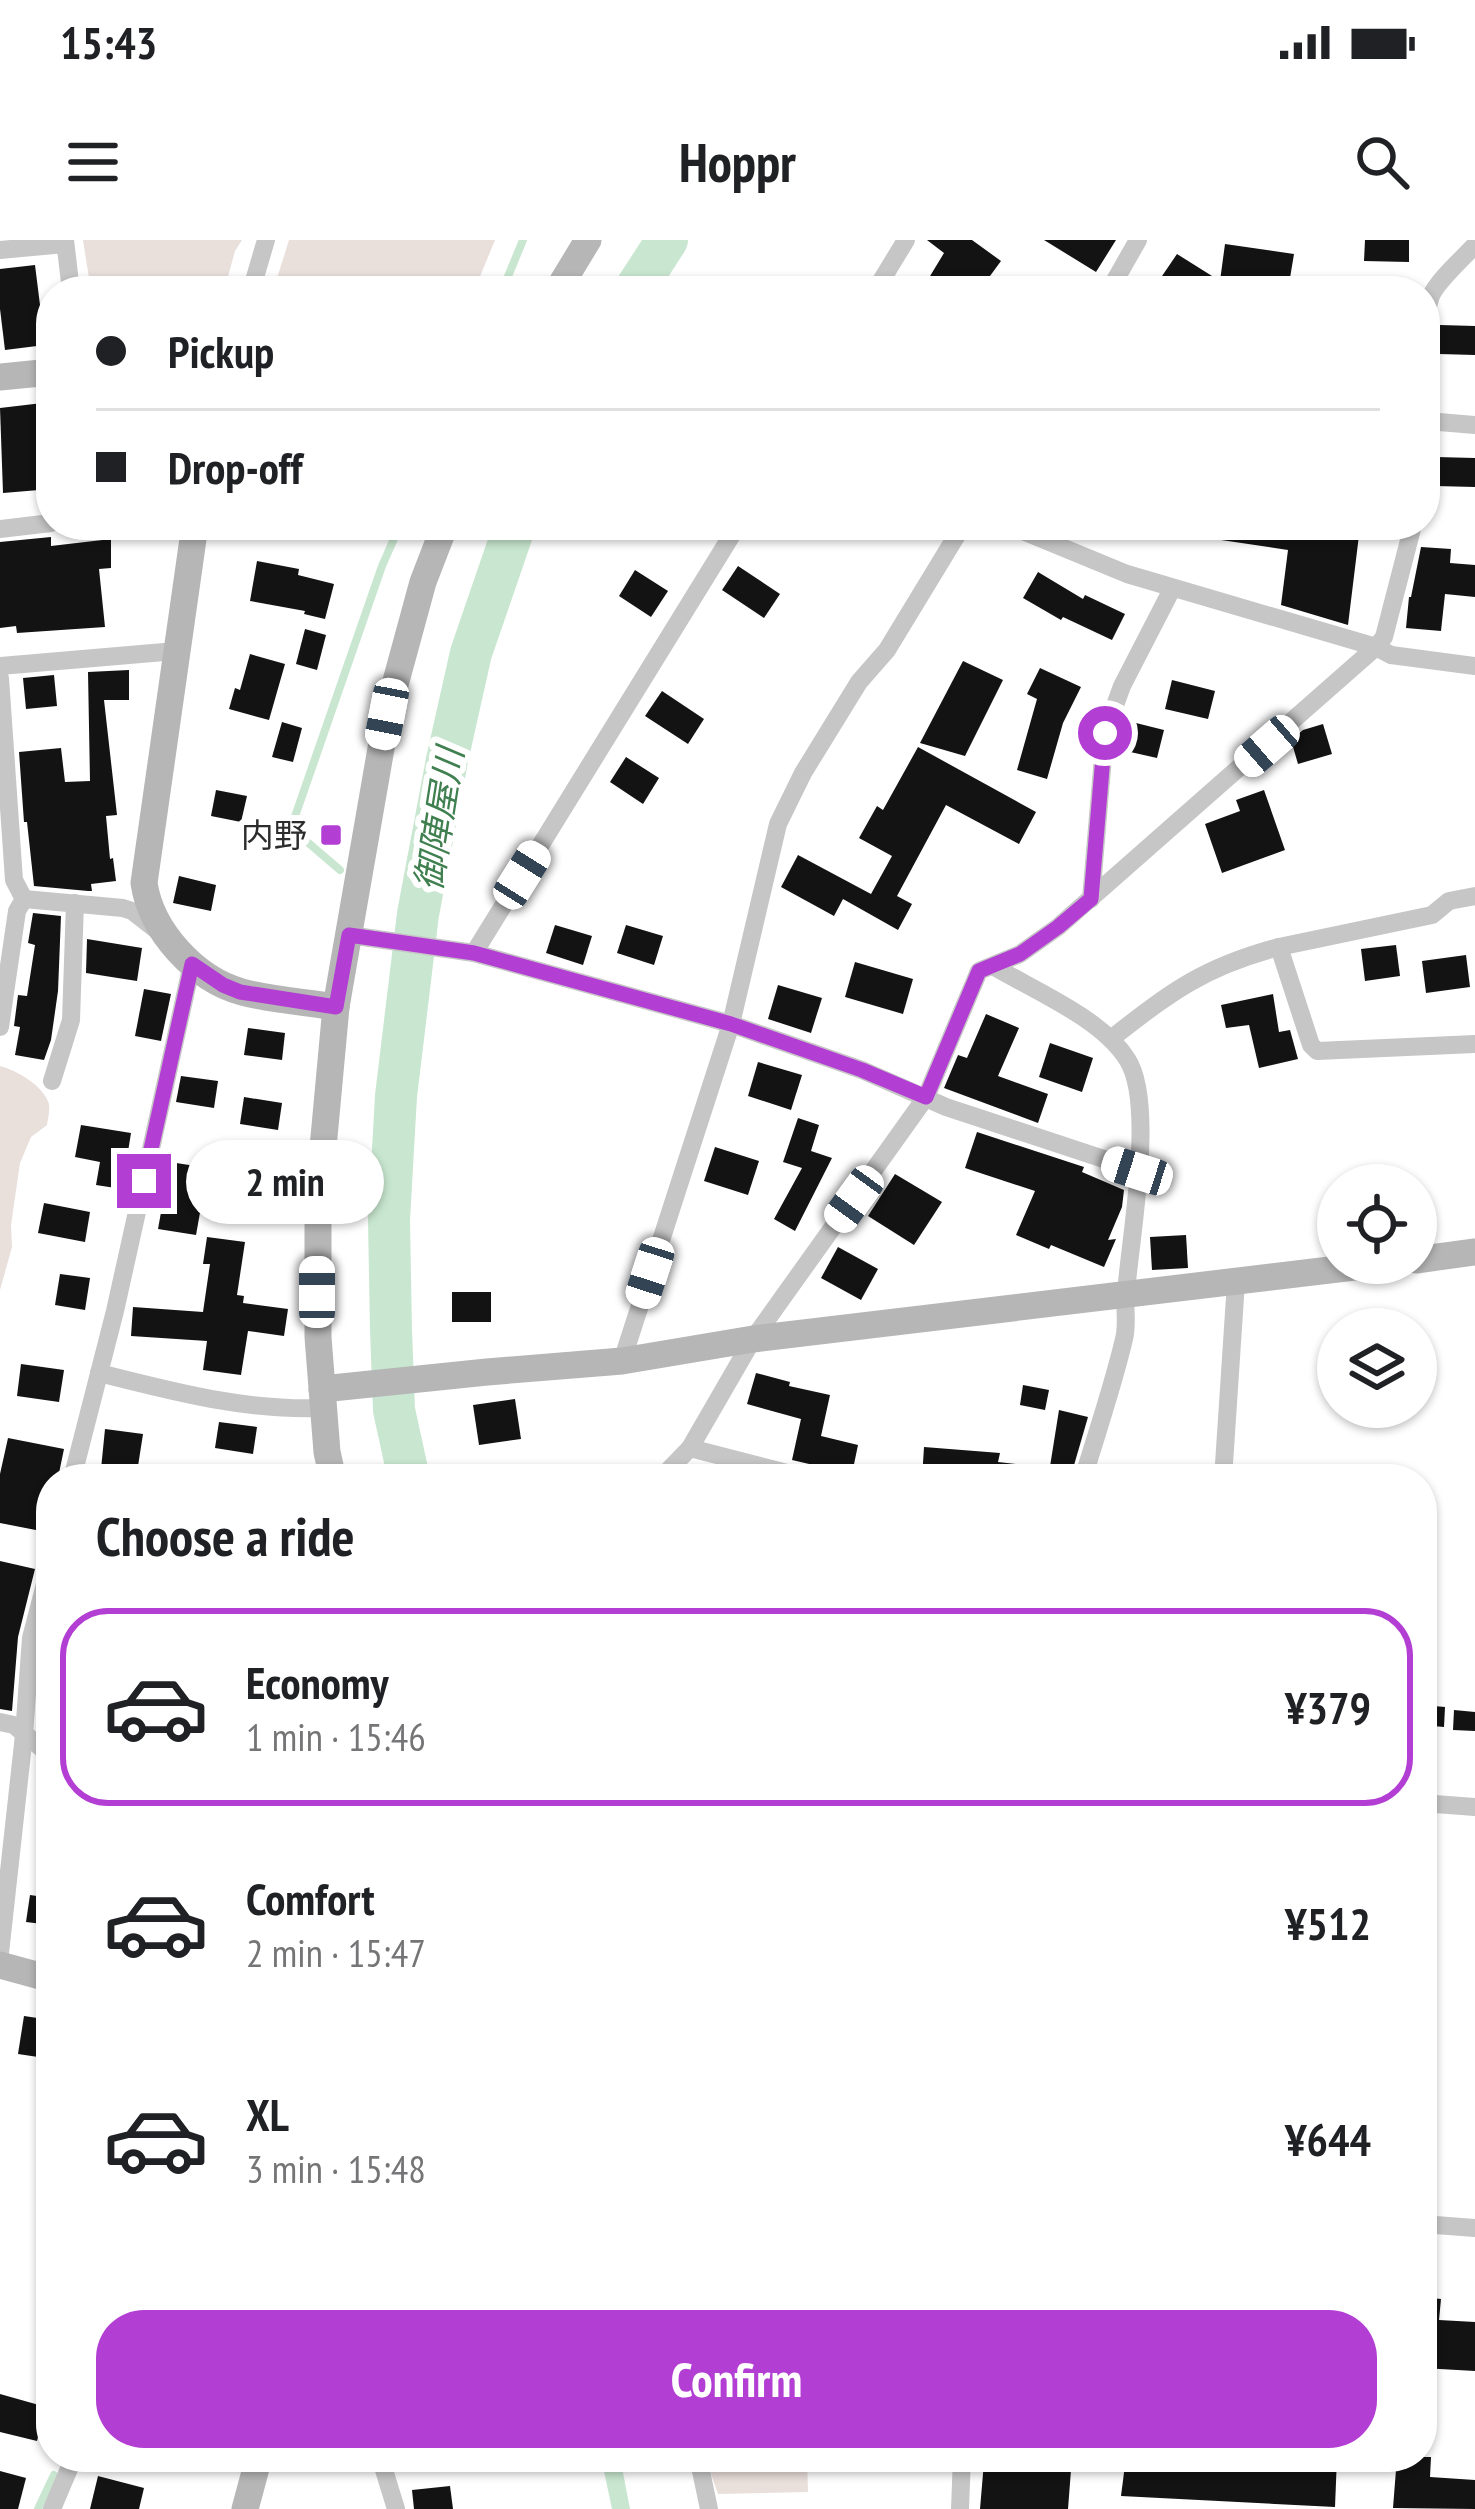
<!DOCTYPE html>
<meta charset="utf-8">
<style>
:root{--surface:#fff;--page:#f2f2f2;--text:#202124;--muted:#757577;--line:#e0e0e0;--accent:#b33ed3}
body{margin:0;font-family:"PT Sans Narrow","Noto Sans JP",sans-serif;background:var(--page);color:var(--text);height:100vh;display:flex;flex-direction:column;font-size:45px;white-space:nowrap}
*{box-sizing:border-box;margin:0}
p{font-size:39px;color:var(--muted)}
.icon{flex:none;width:66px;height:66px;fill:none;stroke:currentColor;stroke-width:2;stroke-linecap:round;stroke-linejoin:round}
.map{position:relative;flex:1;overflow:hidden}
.side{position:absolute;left:36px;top:1224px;width:1401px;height:1008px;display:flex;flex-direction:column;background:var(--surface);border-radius:48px;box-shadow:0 3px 9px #0004}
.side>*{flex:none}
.top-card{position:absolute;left:36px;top:36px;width:1404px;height:264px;border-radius:48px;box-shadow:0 3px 9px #0004;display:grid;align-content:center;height:264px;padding:0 60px;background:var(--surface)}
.fabs{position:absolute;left:1317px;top:924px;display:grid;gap:24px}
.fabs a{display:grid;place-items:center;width:120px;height:120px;border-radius:50%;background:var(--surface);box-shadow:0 3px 9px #0004;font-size:60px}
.end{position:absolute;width:54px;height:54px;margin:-27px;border:15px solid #b33ed3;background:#fff;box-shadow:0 0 0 6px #fff}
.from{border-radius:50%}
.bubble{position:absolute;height:84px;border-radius:42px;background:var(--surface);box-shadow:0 3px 9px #0004;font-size:39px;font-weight:700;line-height:84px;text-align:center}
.car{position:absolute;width:36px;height:72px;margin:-36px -18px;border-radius:15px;box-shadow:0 0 9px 3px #0007;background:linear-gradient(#fff 24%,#345 0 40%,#fff 0 76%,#345 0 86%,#fff 0)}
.top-card b{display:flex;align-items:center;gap:42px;height:114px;font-size:45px}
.top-card b+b{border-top:3px solid var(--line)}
.top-card i{width:30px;height:30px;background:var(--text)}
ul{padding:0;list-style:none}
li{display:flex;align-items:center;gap:36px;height:198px;margin:0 24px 18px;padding:0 36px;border:6px solid transparent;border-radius:48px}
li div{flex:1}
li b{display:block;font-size:45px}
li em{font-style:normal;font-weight:700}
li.active{border-color:var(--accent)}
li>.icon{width:108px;height:108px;stroke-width:1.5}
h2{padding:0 60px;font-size:54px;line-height:144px}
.cta{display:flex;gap:24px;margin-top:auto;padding:24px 60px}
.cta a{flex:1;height:138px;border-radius:48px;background:var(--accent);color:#fff;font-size:48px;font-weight:700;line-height:138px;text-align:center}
.status{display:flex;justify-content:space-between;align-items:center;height:84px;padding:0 60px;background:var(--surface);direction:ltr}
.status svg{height:33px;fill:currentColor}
header{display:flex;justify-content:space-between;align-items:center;height:156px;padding:0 60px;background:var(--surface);font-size:54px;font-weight:700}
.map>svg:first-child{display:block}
.green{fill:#e9dfdb}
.water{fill:#c9e7d0}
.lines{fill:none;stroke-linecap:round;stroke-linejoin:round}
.stream{stroke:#c9e7d0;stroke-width:8}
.river{stroke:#c9e7d0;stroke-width:42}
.building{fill:#131313}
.street{stroke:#c6c6c6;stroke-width:18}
.secondary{stroke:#b6b6b6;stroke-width:27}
.route{stroke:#b33ed3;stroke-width:15}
.poi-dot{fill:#b33ed3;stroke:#fff;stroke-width:4.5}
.labels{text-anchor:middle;stroke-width:12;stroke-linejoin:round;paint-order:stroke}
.poi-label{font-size:33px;fill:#2c2c2c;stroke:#fff;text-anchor:end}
.water-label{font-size:36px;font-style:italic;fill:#408050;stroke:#fff}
</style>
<div class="status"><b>15:43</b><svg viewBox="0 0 49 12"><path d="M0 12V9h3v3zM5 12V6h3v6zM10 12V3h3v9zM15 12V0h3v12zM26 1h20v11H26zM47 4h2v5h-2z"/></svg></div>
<header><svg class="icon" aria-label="menu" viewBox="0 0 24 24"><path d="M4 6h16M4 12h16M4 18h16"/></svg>Hoppr<svg class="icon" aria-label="search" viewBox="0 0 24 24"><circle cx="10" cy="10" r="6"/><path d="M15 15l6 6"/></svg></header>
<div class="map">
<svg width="1475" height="2269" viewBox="0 0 1475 2269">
<rect width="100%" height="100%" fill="#fff"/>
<g class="green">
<path d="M 83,0 L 242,0 L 235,11 L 224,51 L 91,51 Z"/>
<path d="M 289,0 L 495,0 L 474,51 L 273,51 Z"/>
<path d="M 0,826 C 16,830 44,846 49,864 C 50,870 48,878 47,885 L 31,897 L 20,923 L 11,985 L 12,1007 L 0,1050 Z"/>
<path d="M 705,2217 L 807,2217 L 808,2252 L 718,2254 Z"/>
</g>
<path class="water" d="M 601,2217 L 620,2217 L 630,2269 L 612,2269 Z"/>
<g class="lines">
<g class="stream">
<path d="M 502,51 L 523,0"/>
<path d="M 340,630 L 291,588 L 382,326 L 400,285"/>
<path d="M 60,2221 L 62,2217"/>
<path d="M 38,2269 L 54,2235"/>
</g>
<g class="river">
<path d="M 634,51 L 667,0"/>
<path d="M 409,1239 L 394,1170 L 391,1090 L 389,980 L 396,856 L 418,674 L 447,520 L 471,413 L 515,285"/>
</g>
</g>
<g class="building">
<path d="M 927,0 L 972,0 L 1001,21 L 979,51 L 921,51 L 944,13 Z"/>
<path d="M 1044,0 L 1116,0 L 1096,32 Z"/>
<path d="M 1365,0 L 1409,0 L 1409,22 L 1364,21 Z"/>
<path d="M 1225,4 L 1294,14 L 1289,44 L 1270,41 L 1269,51 L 1178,51 L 1160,39 L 1177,14 L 1220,41 Z"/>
<path d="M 35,25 L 45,105 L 5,110 L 0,69 L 0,29 Z"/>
<path d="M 1440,85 L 1475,86 L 1475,115 L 1439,114 Z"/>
<path d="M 51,162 L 51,249 L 3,253 L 0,168 Z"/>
<path d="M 1436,217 L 1475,218 L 1475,247 L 1435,246 Z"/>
<path d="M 1195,285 L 1360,287 L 1348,385 L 1281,365 L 1288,310 L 1194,296 Z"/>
<path d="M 51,297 L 51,306 L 111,299 L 111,328 L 99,329 L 105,387 L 17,393 L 16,386 L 0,388 L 0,302 Z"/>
<path d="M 1421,307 L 1451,309 L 1450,323 L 1475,325 L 1475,357 L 1445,354 L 1441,391 L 1406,388 L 1409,357 L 1411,357 Z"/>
<path d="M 257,321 L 299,329 L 298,335 L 334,344 L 325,379 L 304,374 L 305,371 L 250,361 Z"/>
<path d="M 738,326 L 780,354 L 764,378 L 722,350 Z"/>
<path d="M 635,330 L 668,351 L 651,377 L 619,356 Z"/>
<path d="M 1038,332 L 1083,359 L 1085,355 L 1125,374 L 1112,400 L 1063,377 L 1061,380 L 1023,358 Z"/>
<path d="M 305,389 L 326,395 L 317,430 L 296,424 Z"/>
<path d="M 250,414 L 285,424 L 269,480 L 229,469 L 235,448 L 240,450 Z"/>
<path d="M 963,421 L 1003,440 L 965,516 L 920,503 Z"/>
<path d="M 1040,428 L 1081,447 L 1063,483 L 1047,539 L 1017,530 L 1037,459 L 1027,454 Z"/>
<path d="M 129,430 L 129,460 L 104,460 L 117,575 L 106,576 L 110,619 L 113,618 L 116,641 L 91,644 L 92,651 L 88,651 L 34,646 L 27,582 L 24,582 L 19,512 L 61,508 L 65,542 L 90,541 L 88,432 Z"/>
<path d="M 54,435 L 57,466 L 26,469 L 23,438 Z"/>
<path d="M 1172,440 L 1215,451 L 1208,479 L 1165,469 Z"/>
<path d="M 662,451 L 704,479 L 688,504 L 645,476 Z"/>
<path d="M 1124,480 L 1164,490 L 1157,518 L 1117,509 Z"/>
<path d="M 282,482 L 302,488 L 293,522 L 272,517 Z"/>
<path d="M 1323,484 L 1332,514 L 1298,524 L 1291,500 L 1303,490 Z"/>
<path d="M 918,507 L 1036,572 L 1019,604 L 946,565 L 897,656 L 912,664 L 898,690 L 843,659 L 834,676 L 781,647 L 798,615 L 871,654 L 892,616 L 859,598 L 877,566 L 883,570 Z"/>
<path d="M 626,517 L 659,538 L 643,564 L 610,542 Z"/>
<path d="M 216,550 L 247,556 L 241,582 L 211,576 Z"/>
<path d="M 1264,550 L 1285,610 L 1222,633 L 1205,584 L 1240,571 L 1236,560 Z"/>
<path d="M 179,636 L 216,645 L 211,671 L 173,663 Z"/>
<path d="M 33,673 L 61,676 L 58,751 L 51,800 L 44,820 L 15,815 L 20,787 L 14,786 L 18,755 L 27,756 L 35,705 L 28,703 Z"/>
<path d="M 555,685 L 592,696 L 583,725 L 546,713 Z"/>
<path d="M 626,685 L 663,696 L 654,725 L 617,713 Z"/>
<path d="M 87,699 L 142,708 L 137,741 L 86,733 Z"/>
<path d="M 1396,705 L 1400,736 L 1365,741 L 1361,709 Z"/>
<path d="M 1466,715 L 1470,747 L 1426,753 L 1422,721 Z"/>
<path d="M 855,722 L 913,739 L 903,774 L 845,757 Z"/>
<path d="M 778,745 L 822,758 L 811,793 L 768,779 Z"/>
<path d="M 144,749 L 171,754 L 161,801 L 135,796 Z"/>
<path d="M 1273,754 L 1279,792 L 1290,790 L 1298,819 L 1259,828 L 1249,785 L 1226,788 L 1221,765 Z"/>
<path d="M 986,774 L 1019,788 L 998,836 L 1048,854 L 1038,883 L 944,848 L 958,815 L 967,818 Z"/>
<path d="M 248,788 L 285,793 L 282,820 L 244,815 Z"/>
<path d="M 1050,803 L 1093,818 L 1082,852 L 1039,837 Z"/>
<path d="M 758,822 L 802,835 L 791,870 L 748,856 Z"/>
<path d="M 181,836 L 218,841 L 214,868 L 176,862 Z"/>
<path d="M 244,857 L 282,863 L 278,890 L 240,884 Z"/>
<path d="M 798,878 L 819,885 L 811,911 L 832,918 L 795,991 L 774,979 L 802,928 L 783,922 Z"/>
<path d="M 81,885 L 131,893 L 122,949 L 96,945 L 100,922 L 75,917 Z"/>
<path d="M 977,892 L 1084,927 L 1082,932 L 1124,950 L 1122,967 L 1108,1000 L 1116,999 L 1104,1027 L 1051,1005 L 1049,1009 L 1016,995 L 1035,951 L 965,928 Z"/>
<path d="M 715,907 L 759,921 L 748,955 L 704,941 Z"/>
<path d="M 170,922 L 208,928 L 196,995 L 158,989 Z"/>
<path d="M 895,934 L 942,962 L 914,1005 L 868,976 Z"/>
<path d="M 44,963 L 90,972 L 85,1002 L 38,993 Z"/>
<path d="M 1186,995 L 1188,1028 L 1152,1030 L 1150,997 Z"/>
<path d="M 207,997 L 245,1002 L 237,1055 L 244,1056 L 243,1063 L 288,1069 L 284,1096 L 248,1091 L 241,1135 L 203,1130 L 207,1101 L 131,1096 L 133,1067 L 203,1072 L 210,1024 L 203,1024 Z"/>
<path d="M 838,1007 L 878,1029 L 861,1060 L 821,1038 Z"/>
<path d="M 60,1034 L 90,1038 L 85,1070 L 55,1065 Z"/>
<rect x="452" y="1052" width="39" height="30"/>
<path d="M 21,1124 L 64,1130 L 59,1162 L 17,1156 Z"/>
<path d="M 756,1133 L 790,1142 L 789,1146 L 830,1155 L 821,1196 L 858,1205 L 852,1234 L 792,1220 L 801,1179 L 747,1164 Z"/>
<path d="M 1023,1145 L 1049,1150 L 1045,1170 L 1020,1165 Z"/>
<path d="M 515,1159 L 521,1199 L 479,1205 L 473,1165 Z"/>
<path d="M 1059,1170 L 1088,1177 L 1070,1239 L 1048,1239 Z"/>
<path d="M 219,1182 L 257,1187 L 253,1214 L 215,1208 Z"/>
<path d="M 105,1189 L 143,1194 L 136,1239 L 100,1239 Z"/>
<path d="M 8,1198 L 64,1209 L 58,1238 L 51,1237 L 51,1265 L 46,1292 L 0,1283 L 0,1234 Z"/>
<path d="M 924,1207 L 1000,1213 L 998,1222 L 1034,1226 L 1034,1239 L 922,1239 Z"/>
<path d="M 0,1321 L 35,1329 L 18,1397 L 12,1471 L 0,1469 Z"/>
<path d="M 1422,1465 L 1445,1467 L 1444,1487 L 1422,1485 Z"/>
<path d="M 1454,1470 L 1475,1472 L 1475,1491 L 1453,1490 Z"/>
<path d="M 30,1655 L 51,1658 L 51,1685 L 26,1682 Z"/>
<path d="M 24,1776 L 51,1780 L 45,1818 L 18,1814 Z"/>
<path d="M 1422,2057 L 1441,2059 L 1439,2080 L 1475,2082 L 1475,2131 L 1422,2128 Z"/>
<path d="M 0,2154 L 46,2167 L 37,2201 L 0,2192 Z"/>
<path d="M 1014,2217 L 1050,2217 L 1050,2228 L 1071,2230 L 1068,2269 L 980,2269 L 984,2222 L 1013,2224 Z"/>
<path d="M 1126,2217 L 1337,2217 L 1335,2267 L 1121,2256 Z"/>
<path d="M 1397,2217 L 1431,2217 L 1430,2237 L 1475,2240 L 1475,2269 L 1393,2268 Z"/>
<path d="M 0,2231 L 26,2238 L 18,2269 L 0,2269 Z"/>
<path d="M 98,2236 L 144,2248 L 139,2269 L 90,2269 Z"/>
<path d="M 450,2246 L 453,2269 L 414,2269 L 412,2250 Z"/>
</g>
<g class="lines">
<g class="street">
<path d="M 65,0 L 71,51"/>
<path d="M 0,10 L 65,4"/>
<path d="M 251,51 L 266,0"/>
<path d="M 875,51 L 906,0"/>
<path d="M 1109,51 L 1138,0"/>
<path d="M 1427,181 L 1475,185"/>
<path d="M 1425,200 C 1430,160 1418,90 1431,56 C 1437,41 1463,18 1475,5"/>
<path d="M 1008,285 L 1127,334 L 1376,407 L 1391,415 L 1475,426"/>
<path d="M 0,289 L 51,283"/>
<path d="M 0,426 L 176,411"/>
<path d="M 0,438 L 14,640 L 24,659 L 123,668 L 132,671 L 159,692"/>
<path d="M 1091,659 L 1105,493 L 1122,446 L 1172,349"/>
<path d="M 349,695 L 474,713 L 731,784 L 862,830 L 946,867 L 1137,930"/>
<path d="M 1279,707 L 1432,675 L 1449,661 L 1475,656"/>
<path d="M 474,713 L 738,285"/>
<path d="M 993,726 C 1035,751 1101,778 1127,819 C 1156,863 1130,998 1126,1053 C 1124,1068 1128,1084 1124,1099 C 1113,1146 1097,1192 1083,1239"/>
<path d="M 0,787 L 17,671 L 24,659"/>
<path d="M 1112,798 C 1172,751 1204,727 1279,707 L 1311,805 L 1317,811 L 1475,804"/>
<path d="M 52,841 L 71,780 L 75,663"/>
<path d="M 622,1121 L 731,784 L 778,584 L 803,533 L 859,442 L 887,410 L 963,285"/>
<path d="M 99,1133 C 174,1152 246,1171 323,1168"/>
<path d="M 690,1208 L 810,1239"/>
<path d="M 72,1239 L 115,1071 L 192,724"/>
<path d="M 660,1239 L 690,1208 L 753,1099 L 926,857 L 979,731 L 1020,714 L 1058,687 L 1376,407 L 1384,397 L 1413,285"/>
<path d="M 1223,1239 L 1236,1042"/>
<path d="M 0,1482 L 14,1485 L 51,1516"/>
<path d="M 1422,1563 L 1475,1567"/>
<path d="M 0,1713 L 24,1495 L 31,1398 L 51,1321"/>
<path d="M 1422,1984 L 1475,1988"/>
<path d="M 380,2217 L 396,2269"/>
<path d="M 698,2217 L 709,2269"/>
<path d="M 52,2269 L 74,2217"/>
<path d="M 960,2269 L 962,2217"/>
</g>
<g class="secondary">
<path d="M 557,51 L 588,0"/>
<path d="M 0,137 L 51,132"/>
<path d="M 195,285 L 144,643 C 151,691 195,739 242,752 C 272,760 305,762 336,767"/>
<path d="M 1416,1020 L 1475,1012"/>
<path d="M 322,1149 L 487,1132 L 622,1121 L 753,1099 L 1388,1023"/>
<path d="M 333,1239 L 327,1212 L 318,1097 L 318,962 L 336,767 L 387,474 L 423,342 L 445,285"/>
<path d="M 0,1725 L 51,1739"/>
<path d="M 245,2269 L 259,2217"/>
</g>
</g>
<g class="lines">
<path class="route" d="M 144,941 L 192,724 L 223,745 L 240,752 L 336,767 L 349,695 L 474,713 L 731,784 L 862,830 L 926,857 L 979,731 L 1020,714 L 1058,687 L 1091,659 L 1105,493"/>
</g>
<rect class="poi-dot" x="319" y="583" width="24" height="24" rx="6"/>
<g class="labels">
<g class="poi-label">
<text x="307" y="607">内野</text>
</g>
<g class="water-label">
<text transform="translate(439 579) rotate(-81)" y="13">御陣屋川</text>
</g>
</g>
</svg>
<div class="fabs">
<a><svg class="icon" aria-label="locate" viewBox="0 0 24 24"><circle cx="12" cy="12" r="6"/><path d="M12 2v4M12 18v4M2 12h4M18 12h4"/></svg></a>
<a><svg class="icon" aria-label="layers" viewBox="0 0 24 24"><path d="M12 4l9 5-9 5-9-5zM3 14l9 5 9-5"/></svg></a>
</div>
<i class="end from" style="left:1105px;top:493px"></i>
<i class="end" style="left:144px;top:941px"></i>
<div class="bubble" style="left:186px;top:900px;width:198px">2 min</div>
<i class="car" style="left:387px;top:474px;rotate:191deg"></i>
<i class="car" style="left:1267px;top:506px;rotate:229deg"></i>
<i class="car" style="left:522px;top:635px;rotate:32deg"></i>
<i class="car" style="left:1137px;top:931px;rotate:288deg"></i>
<i class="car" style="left:854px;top:959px;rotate:216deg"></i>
<i class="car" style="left:650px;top:1033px;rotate:198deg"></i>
<i class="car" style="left:317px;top:1052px;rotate:0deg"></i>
<div class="top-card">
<b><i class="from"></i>Pickup</b>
<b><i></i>Drop-off</b>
</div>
<section class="side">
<h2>Choose a ride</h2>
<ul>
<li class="active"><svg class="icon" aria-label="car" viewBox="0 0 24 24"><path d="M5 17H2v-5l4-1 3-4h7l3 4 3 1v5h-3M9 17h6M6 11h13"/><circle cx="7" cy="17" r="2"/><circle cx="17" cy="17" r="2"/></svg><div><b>Economy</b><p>1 min · 15:46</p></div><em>¥379</em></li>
<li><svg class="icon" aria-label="car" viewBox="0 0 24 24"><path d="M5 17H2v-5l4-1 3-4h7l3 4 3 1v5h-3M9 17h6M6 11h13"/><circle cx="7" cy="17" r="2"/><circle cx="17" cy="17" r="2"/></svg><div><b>Comfort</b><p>2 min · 15:47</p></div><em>¥512</em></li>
<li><svg class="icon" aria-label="car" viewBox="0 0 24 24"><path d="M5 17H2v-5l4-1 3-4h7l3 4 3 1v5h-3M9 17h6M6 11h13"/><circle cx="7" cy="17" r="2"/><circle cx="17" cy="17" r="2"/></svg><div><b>XL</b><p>3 min · 15:48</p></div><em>¥644</em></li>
</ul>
<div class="cta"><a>Confirm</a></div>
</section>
</div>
